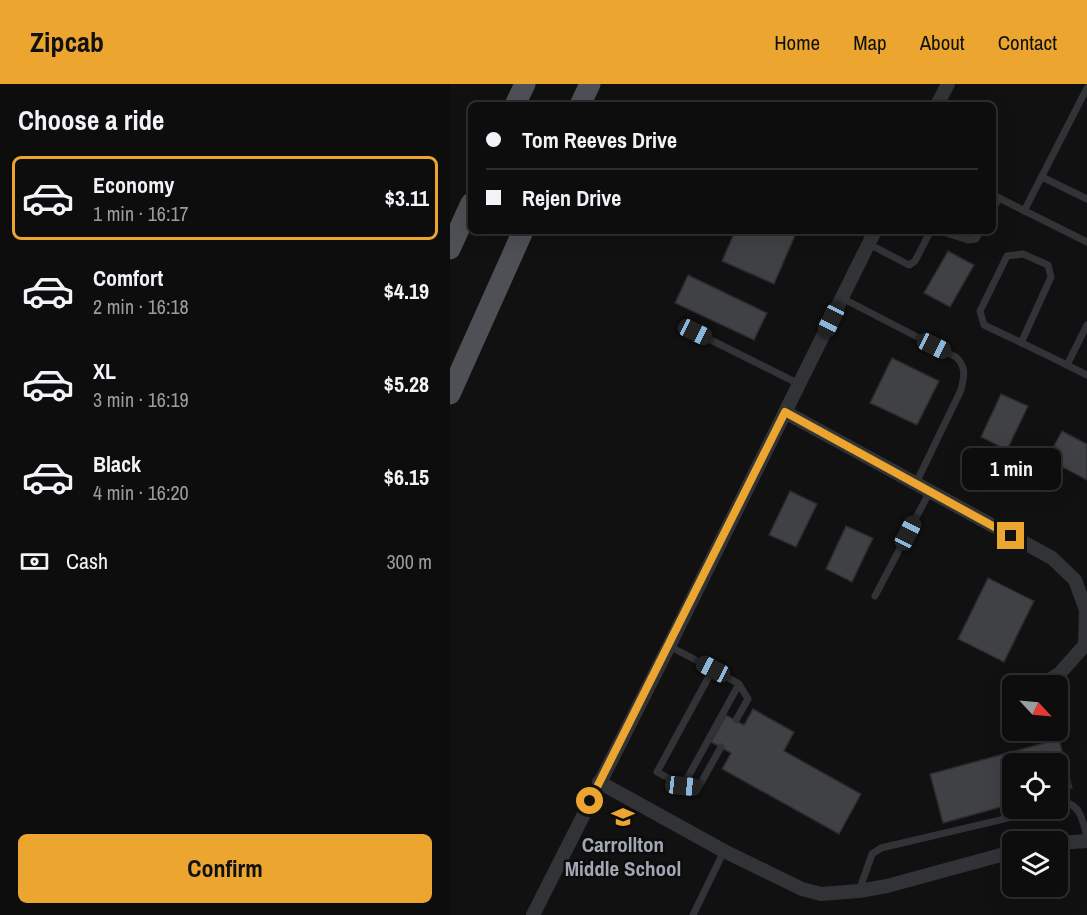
<!DOCTYPE html>
<meta charset="utf-8">
<style>
:root{--surface:#0d0d0e;--page:#1b1b1c;--text:#f1f3f6;--muted:#9a9c9e;--line:#2d2d2e;--accent:#eca62f}
body{margin:0;font-family:"Archivo Narrow",sans-serif;background:var(--page);color:var(--text);height:100vh;display:flex;flex-direction:column;font-size:22px;white-space:nowrap}
*{box-sizing:border-box;margin:0}
p{font-size:20px;color:var(--muted)}
.icon{flex:none;width:33px;height:33px;fill:none;stroke:currentColor;stroke-width:2;stroke-linecap:round;stroke-linejoin:round}
.map{position:relative;flex:1;overflow:hidden}
.drawer{display:flex;flex-direction:column;background:var(--surface);width:450px}
.drawer>*{flex:none}
.guide{position:absolute;left:18px;top:18px;width:528px;height:132px;border-radius:9px;box-shadow:0 6px 24px #0002,0 0 0 2px var(--line);display:grid;align-content:center;height:132px;padding:0 18px;background:var(--surface)}
.needle{width:39px;rotate:116deg}
.buttons{position:absolute;left:552px;top:591px;display:grid;gap:12px}
.buttons a{display:grid;place-items:center;width:66px;height:66px;border-radius:9px;background:var(--surface);box-shadow:0 6px 24px #0002,0 0 0 2px var(--line);font-size:30px}
.end{position:absolute;width:27px;height:27px;margin:-14px;border:8px solid #eca62f;background:#111;box-shadow:0 0 0 3px #111}
.from{border-radius:50%}
.bubble{position:absolute;height:42px;border-radius:9px;background:var(--surface);box-shadow:0 6px 24px #0002,0 0 0 2px var(--line);font-size:20px;font-weight:700;line-height:42px;text-align:center}
.car{position:absolute;width:18px;height:36px;margin:-18px -9px;border-radius:8px;box-shadow:0 0 4px 2px #0007;background:linear-gradient(#222 24%,#8ab4d8 0 40%,#222 0 76%,#8ab4d8 0 86%,#222 0)}
.guide b{display:flex;align-items:center;gap:21px;height:57px;font-size:22px}
.guide b+b{border-top:2px solid var(--line)}
.guide i{width:15px;height:15px;background:var(--text)}
ul{padding:0;list-style:none}
li{display:flex;align-items:center;gap:18px;height:84px;margin:0 12px 9px;padding:0 6px;border:3px solid transparent;border-radius:9px}
li div{flex:1}
li b{display:block;font-size:22px}
li em{font-style:normal;font-weight:700}
li.current{border-color:var(--accent)}
li>.icon{width:54px;height:54px;stroke-width:1.5}
h2{padding:0 18px;font-size:27px;line-height:72px}
.pay{display:flex;align-items:center;gap:15px;height:66px;padding:0 18px;font-size:22px}
.pay p{margin-inline-start:auto}
.action{display:flex;gap:12px;margin-top:auto;padding:12px 18px}
.action a{flex:1;height:69px;border-radius:9px;background:var(--accent);color:#111;font-size:24px;font-weight:700;line-height:69px;text-align:center}
header{display:flex;align-items:center;gap:36px;box-sizing:border-box;height:84px;padding:0 30px;background:var(--accent);color:#111}
header strong{font-size:28px}
nav{display:flex;gap:33px;margin-inline-start:auto;font-size:21px}
main{display:flex;flex:1;min-height:0}
.map>svg:first-child{display:block}
.building{fill:#404145;stroke:#2b2b2e;stroke-width:1.5}
.lines{fill:none;stroke-linecap:round;stroke-linejoin:round}
.lane{stroke:#323337;stroke-width:7}
.street{stroke:#323337;stroke-width:14}
.primary{stroke:#4e5056;stroke-width:21}
.route{stroke:#eca62f;stroke-width:8}
.labels{text-anchor:middle;stroke-width:5;stroke-linejoin:round;paint-order:stroke}
.poi-label{font-size:21px;font-weight:bold;fill:#a2a8b3;stroke:#0c0c0d}
</style>
<header>
<strong>Zipcab</strong>
<nav><a>Home</a><a>Map</a><a>About</a><a>Contact</a></nav>
</header>
<main>
<section class="drawer">
<h2>Choose a ride</h2>
<ul>
<li class="current"><svg class="icon" aria-label="car" viewBox="0 0 24 24"><path d="M5 17H2v-5l4-1 3-4h7l3 4 3 1v5h-3M9 17h6M6 11h13"/><circle cx="7" cy="17" r="2"/><circle cx="17" cy="17" r="2"/></svg><div><b>Economy</b><p>1 min · 16:17</p></div><em>$3.11</em></li>
<li><svg class="icon" aria-label="car" viewBox="0 0 24 24"><path d="M5 17H2v-5l4-1 3-4h7l3 4 3 1v5h-3M9 17h6M6 11h13"/><circle cx="7" cy="17" r="2"/><circle cx="17" cy="17" r="2"/></svg><div><b>Comfort</b><p>2 min · 16:18</p></div><em>$4.19</em></li>
<li><svg class="icon" aria-label="car" viewBox="0 0 24 24"><path d="M5 17H2v-5l4-1 3-4h7l3 4 3 1v5h-3M9 17h6M6 11h13"/><circle cx="7" cy="17" r="2"/><circle cx="17" cy="17" r="2"/></svg><div><b>XL</b><p>3 min · 16:19</p></div><em>$5.28</em></li>
<li><svg class="icon" aria-label="car" viewBox="0 0 24 24"><path d="M5 17H2v-5l4-1 3-4h7l3 4 3 1v5h-3M9 17h6M6 11h13"/><circle cx="7" cy="17" r="2"/><circle cx="17" cy="17" r="2"/></svg><div><b>Black</b><p>4 min · 16:20</p></div><em>$6.15</em></li>
</ul>
<div class="pay"><svg class="icon" aria-label="cash" viewBox="0 0 24 24"><path d="M3 7h18v10H3z"/><circle cx="12" cy="12" r="2"/></svg>Cash<p>300 m</p></div>
<div class="action"><a>Confirm</a></div>
</section>
<div class="map">
<svg width="637" height="831" viewBox="0 0 637 831">
<rect width="100%" height="100%" fill="#111112"/>
<g class="building">
<path d="M 285,147 L 347,147 L 324,200 L 272,177 Z"/>
<path d="M 498,167 L 524,181 L 500,223 L 474,209 Z"/>
<path d="M 238,191 L 317,229 L 304,256 L 225,219 Z"/>
<path d="M 442,274 L 489,297 L 467,341 L 420,319 Z"/>
<path d="M 551,310 L 578,322 L 557,366 L 531,353 Z"/>
<path d="M 612,347 L 637,360 L 637,396 L 597,375 Z"/>
<path d="M 340,407 L 367,420 L 346,463 L 319,451 Z"/>
<path d="M 396,442 L 423,454 L 402,498 L 376,485 Z"/>
<path d="M 538,494 L 584,517 L 554,578 L 508,555 Z"/>
<path d="M 303,625 L 344,648 L 334,667 L 411,710 L 389,750 L 272,685 L 281,669 L 261,658 L 276,631 L 294,641 Z"/>
<path d="M 609,655 L 622,704 L 608,708 L 608,680 L 562,680 L 562,720 L 493,739 L 480,690 Z"/>
</g>
<g class="lines">
<g class="lane">
<path d="M 592,93 L 637,115"/>
<path d="M 543,111 L 637,158"/>
<path d="M 543,125 L 549,114"/>
<path d="M 574,127 L 637,4"/>
<path d="M 490,147 L 518,156 L 526,155 L 530,147"/>
<path d="M 419,160 L 459,181 L 465,177 L 480,148 L 483,147"/>
<path d="M 392,214 L 506,273 C 517,283 514,293 511,306 L 466,399"/>
<path d="M 245,248 L 349,300"/>
<path d="M 571,259 L 601,193 L 598,181 L 573,170 L 557,172 L 530,227 L 534,241 C 568,257 603,274 637,291"/>
<path d="M 617,281 L 637,241"/>
<path d="M 425,512 L 480,407"/>
<path d="M 219,562 L 263,585 L 207,688 L 233,702 L 248,704 L 271,663"/>
<path d="M 263,585 L 289,600 L 298,615 L 286,636"/>
<path d="M 233,702 L 289,600"/>
<path d="M 608,723 L 620,720 C 632,726 633,740 637,752"/>
<path d="M 409,807 L 422,770 L 431,764 L 601,724"/>
<path d="M 243,831 L 274,767"/>
</g>
<g class="street">
<path d="M 487,21 L 498,0"/>
<path d="M 335,328 L 602,474 L 625,496 L 636,526 L 635,561 L 610,589 L 590,602"/>
<path d="M 149,698 L 274,767 L 352,805 L 371,810 L 409,807 L 437,802 L 562,768"/>
<path d="M 608,759 L 637,757"/>
<path d="M 83,831 L 219,562 L 425,147"/>
</g>
<g class="primary">
<path d="M 65,21 L 75,0"/>
<path d="M 130,21 L 140,0"/>
<path d="M 0,165 L 21,119"/>
<path d="M 0,310 L 73,147"/>
</g>
</g>
<g class="lines">
<path class="route" d="M 140,717 L 335,328 L 561,452"/>
</g>
<defs>
<g id="school-bare" transform="scale(1.8)"><path d="M0-5L7-2L0 1L-7-2ZM-4 1L0 2.5L4 1V4Q0 6-4 4Z" fill="#eca62f" stroke="#0c0c0d" stroke-width="2.5" paint-order="stroke"/></g>
</defs>
<g fill-rule="evenodd">
<use href="#school-bare" x="173" y="733"/>
</g>
<g class="labels">
<g class="poi-label">
<text x="173" y="768">Carrollton<tspan x="173" dy="24">Middle School</tspan></text>
</g>
</g>
</svg>
<div class="buttons">
<a><svg class="needle" viewBox="-14 -14 28 28"><path d="M0-13l5 13h-10z" fill="#e53935"/><path d="M0 13l5-13h-10z" fill="#9a9c9e"/></svg></a>
<a><svg class="icon" aria-label="locate" viewBox="0 0 24 24"><circle cx="12" cy="12" r="6"/><path d="M12 2v4M12 18v4M2 12h4M18 12h4"/></svg></a>
<a><svg class="icon" aria-label="layers" viewBox="0 0 24 24"><path d="M12 4l9 5-9 5-9-5zM3 14l9 5 9-5"/></svg></a>
</div>
<i class="end from" style="left:140px;top:717px"></i>
<i class="end" style="left:561px;top:452px"></i>
<div class="bubble" style="left:512px;top:364px;width:99px">1 min</div>
<i class="car" style="left:381px;top:236px;rotate:206deg"></i>
<i class="car" style="left:245px;top:248px;rotate:116deg"></i>
<i class="car" style="left:484px;top:262px;rotate:116deg"></i>
<i class="car" style="left:458px;top:449px;rotate:27deg"></i>
<i class="car" style="left:263px;top:585px;rotate:298deg"></i>
<i class="car" style="left:233px;top:702px;rotate:96deg"></i>
<div class="guide">
<b><i class="from"></i>Tom Reeves Drive</b>
<b><i></i>Rejen Drive</b>
</div>
</div>
</main>
